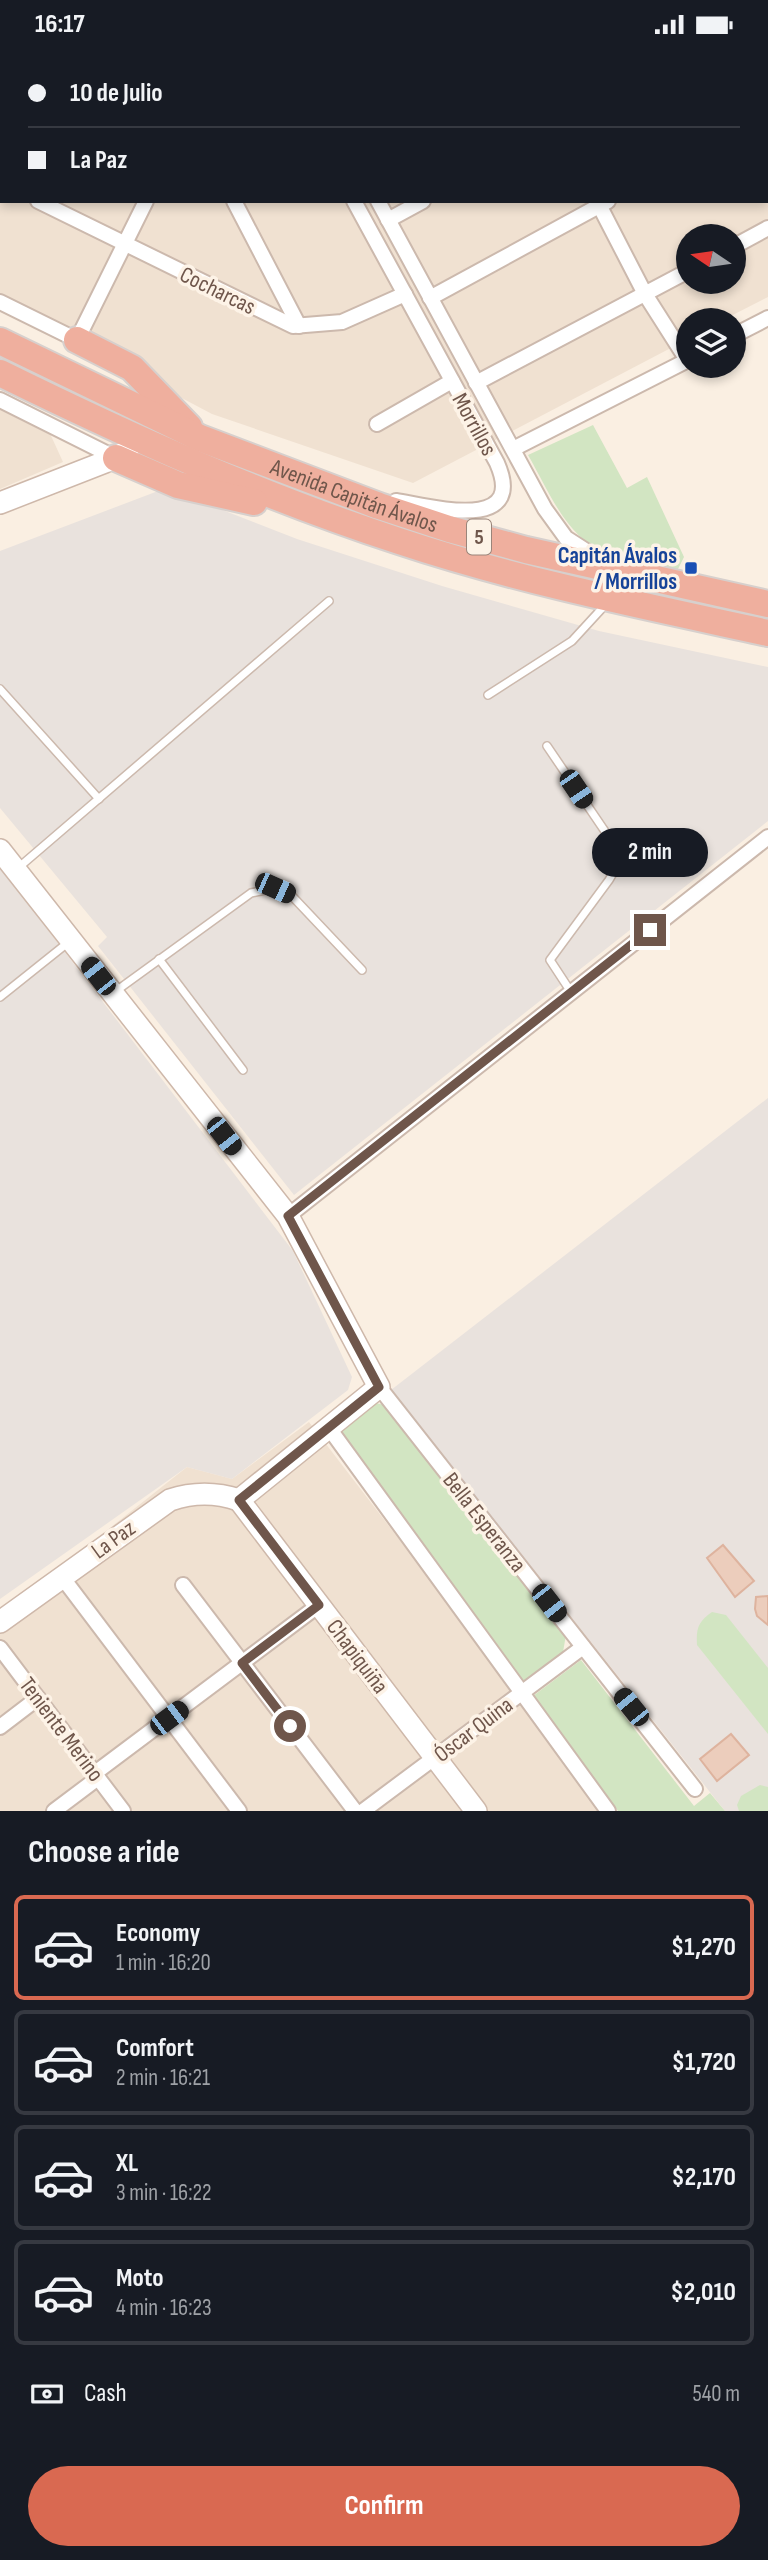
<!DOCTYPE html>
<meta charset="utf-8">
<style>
:root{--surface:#171b24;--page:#20242c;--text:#f1f3f6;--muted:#9ea1a6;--line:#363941;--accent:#d96951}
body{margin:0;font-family:"Sofia Sans Condensed",sans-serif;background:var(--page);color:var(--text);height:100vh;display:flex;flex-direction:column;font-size:26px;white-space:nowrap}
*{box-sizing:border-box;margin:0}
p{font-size:23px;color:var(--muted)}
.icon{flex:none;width:38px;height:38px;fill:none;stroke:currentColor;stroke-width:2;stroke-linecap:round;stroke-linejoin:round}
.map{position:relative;height:1762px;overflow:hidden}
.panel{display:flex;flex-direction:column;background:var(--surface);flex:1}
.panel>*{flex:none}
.hud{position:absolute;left:0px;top:0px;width:768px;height:154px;box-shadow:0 4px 10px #0003;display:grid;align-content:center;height:154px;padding:0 28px;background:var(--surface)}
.needle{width:46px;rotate:283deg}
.controls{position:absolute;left:676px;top:175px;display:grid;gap:14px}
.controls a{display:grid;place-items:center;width:70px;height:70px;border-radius:50%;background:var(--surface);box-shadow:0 4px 10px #0003;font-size:35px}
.end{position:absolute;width:32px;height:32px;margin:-16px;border:9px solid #6f564b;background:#fff;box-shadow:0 0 0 4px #fff}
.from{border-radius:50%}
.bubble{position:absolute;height:49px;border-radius:24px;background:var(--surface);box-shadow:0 4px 10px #0003;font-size:23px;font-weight:700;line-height:49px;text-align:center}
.car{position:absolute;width:21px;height:42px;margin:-21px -10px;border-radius:9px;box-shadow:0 0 5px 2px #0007;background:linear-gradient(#222 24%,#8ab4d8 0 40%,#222 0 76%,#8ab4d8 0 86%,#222 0)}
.hud b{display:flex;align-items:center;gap:24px;height:66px;font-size:26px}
.hud b+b{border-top:2px solid var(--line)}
.hud i{width:18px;height:18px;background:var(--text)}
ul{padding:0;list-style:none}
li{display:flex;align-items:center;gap:21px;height:105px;margin:0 14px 10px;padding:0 14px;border:4px solid var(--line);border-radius:10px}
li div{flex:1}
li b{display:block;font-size:26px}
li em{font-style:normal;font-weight:700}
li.on{border-color:var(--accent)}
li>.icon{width:63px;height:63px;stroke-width:1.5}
h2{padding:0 28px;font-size:32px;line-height:84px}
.pay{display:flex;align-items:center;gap:18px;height:77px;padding:0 28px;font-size:26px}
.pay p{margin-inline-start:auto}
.button{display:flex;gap:14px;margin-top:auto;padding:14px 28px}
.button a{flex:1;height:80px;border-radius:42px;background:var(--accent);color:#fff;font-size:28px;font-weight:700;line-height:80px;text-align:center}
.status{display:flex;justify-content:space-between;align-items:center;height:49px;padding:0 35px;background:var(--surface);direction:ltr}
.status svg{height:19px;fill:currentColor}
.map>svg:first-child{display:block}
.residential{fill:#f0e1d1;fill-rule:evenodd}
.industrial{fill:#e9e2dd}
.green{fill:#d2e5c2}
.building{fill:#eccdbc;stroke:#deb39e;stroke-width:2}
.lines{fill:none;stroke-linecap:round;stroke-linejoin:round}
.lane-casing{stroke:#ccb9ad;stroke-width:10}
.street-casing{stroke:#ccb9ad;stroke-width:18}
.secondary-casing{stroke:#ceb8aa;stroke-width:24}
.highway-casing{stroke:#d7d0cd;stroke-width:30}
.lane{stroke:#fff;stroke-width:7}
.street{stroke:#fff;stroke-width:14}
.secondary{stroke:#fff;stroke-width:21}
.highway{stroke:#efaf9e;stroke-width:26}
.route{stroke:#6f564b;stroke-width:9}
.transit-dot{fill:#1a4fb4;stroke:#fdf3e7;stroke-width:2.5}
.labels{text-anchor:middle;stroke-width:7;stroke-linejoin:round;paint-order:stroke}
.shield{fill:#fdf3e7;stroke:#9a857a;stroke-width:2}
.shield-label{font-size:21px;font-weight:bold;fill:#6f564b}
.street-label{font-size:23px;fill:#6f564b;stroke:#fdf3e7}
.transit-label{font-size:23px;font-weight:bold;fill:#164399;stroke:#fdf3e7;text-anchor:end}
</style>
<div class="status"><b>16:17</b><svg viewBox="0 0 49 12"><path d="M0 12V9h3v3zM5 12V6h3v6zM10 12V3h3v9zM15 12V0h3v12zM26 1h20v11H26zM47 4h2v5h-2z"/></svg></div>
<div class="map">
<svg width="768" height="1762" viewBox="0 0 768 1762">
<rect width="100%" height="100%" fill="#faefe2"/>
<g class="residential">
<path d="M 0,0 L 768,0 L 768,248 L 723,271 L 688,271 L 688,290 L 413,434 L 212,365 L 0,253 ZM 2,2 L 766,2 L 766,152 L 2,152 ZM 688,187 L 733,187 L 733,233 L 688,233 Z"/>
<path d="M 0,353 L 47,378 L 63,413 L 0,440 Z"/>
<path d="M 309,1373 L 608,1762 L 0,1762 L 0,1566 L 187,1418 L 232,1430 Z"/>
</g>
<g class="industrial">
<path d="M 166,439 L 297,490 L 442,537 L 599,582 L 768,618 L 768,772 L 294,1146 L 98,897 L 107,888 L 0,759 L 0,502 Z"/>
<path d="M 0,818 L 293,1202 L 352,1328 L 348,1341 L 232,1430 L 187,1418 L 0,1550 Z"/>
<path d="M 768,1049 L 768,1762 L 725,1762 L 391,1341 Z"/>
</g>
<g class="green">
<path d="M 593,376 L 627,439 L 647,428 L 684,508 L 677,522 C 654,517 629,515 608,506 C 566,489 549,442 528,406 Z"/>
<path d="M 372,1353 L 384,1356 L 566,1586 L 563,1603 L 523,1633 L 339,1382 Z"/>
<path d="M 712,1563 L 726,1566 L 768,1619 L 768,1685 L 697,1596 C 696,1579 698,1573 712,1563 Z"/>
<path d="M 581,1611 L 694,1757 L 710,1744 L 725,1762 L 618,1762 L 533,1647 Z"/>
<path d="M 760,1736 L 768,1738 L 768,1762 L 739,1762 L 737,1756 L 741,1747 Z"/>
</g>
<g class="building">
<path d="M 723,1496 L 754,1532 L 735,1548 L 707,1509 Z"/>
<path d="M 768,1547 L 768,1576 L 757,1567 L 755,1560 L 756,1548 Z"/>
<path d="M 731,1685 L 749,1706 L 717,1732 L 700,1710 Z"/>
</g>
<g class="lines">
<g class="lane-casing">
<g id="lane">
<path d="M 0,640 L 99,750"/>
<path d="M 488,646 L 572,592 L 606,555"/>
<path d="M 547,697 L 619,803 L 616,819 L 609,831 L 550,911 L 571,943"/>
<path d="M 18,819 L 329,552"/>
<path d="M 159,910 L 243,1021"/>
<path d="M 116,942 L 251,844 L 275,839 L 292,847 L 362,921"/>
<path d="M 0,948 L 70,892"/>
</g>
</g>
<g class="street-casing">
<g id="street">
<path d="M 149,0 L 150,2"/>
<path d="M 271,0 L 272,2"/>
<path d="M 295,0 L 296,2"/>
<path d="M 326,2 L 329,0"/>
<path d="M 514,2 L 518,0"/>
<path d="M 697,2 L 700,0"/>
<path d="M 0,21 L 2,22"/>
<path d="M 766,66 L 768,65"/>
<path d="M 0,133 L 2,134"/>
<path d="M 38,152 L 293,277 L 342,273 L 405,245"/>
<path d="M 234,152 L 299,277"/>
<path d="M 354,152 L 497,414 C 528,485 429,457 396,452"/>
<path d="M 378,152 L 545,460 L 566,489 L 597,509"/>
<path d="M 597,152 L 645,245 L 687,311"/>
<path d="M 388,171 L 423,152"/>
<path d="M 733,198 L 768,179"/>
<path d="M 430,249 L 608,152"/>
<path d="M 0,253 L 77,291 L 146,152"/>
<path d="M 733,287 L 768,269"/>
<path d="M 476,334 L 688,222"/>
<path d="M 0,351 L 116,409"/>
<path d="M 377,375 L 452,332"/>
<path d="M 513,400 L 688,311"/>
<path d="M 288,1167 L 768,788"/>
<path d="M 379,1338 L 695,1740"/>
<path d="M 329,1379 L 608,1762"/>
<path d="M 62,1528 L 239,1762"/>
<path d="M 183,1536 L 355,1762"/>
<path d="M 0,1599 L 123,1762"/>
<path d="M 0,1678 L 38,1649"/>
<path d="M 95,1724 L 319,1556"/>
<path d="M 54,1762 L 98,1729"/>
<path d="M 363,1762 L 583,1598"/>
</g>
</g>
<g class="secondary-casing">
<g id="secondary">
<path d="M 0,454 L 105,413 L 128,402"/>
<path d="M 0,801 L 288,1167 L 379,1338 L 239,1451"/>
<path d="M 239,1451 L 476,1762"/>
<path d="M 0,1573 L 170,1451 C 194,1443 215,1443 239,1451"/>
</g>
</g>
<g class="highway-casing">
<g id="highway">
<path d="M 77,291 L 132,319 L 189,378"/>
<path id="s1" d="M 0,292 L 200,389 L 379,457 L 449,480 L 526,501 L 768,555"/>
<path d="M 0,324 C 130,388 261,447 399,492 C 519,532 644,557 768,584"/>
<path d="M 116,409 L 178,436 L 254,453"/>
</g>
</g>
<use href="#lane" class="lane"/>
<use href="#street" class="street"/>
<use href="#secondary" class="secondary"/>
<use href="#highway" class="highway"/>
</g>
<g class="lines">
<path class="route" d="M 290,1677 L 242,1614 L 319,1556 L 239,1451 L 379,1338 L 288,1167 L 650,881"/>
</g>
<rect class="transit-dot" x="684" y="512" width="14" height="14" rx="3.5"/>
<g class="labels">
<rect class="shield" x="467" y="470.5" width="24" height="35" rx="5"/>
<g class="shield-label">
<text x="479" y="495">5</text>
</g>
<g class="street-label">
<text transform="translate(218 241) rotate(26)" y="8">Cocharcas</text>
<text transform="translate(475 375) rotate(61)" y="8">Morrillos</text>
<text dy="8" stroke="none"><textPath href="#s1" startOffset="387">Avenida Capitán Ávalos</textPath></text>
<text transform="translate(485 1473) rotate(52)" y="8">Bella Esperanza</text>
<text transform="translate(113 1490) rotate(-36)" y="8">La Paz</text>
<text transform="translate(358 1607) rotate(53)" y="8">Chapiquiña</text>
<text transform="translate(62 1680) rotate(53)" y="8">Teniente Merino</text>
<text transform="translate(473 1680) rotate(-37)" y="8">Óscar Quina</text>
</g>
<g class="transit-label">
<text x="677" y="514">Capitán Ávalos<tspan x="677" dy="26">/ Morrillos</tspan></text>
</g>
</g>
</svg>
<div class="controls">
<a><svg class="needle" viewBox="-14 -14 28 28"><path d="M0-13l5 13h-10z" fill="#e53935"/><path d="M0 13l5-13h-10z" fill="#9ea1a6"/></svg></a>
<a><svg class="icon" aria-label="layers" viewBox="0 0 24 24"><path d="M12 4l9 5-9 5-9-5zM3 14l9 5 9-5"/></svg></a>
</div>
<i class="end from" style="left:290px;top:1677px"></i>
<i class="end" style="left:650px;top:881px"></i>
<div class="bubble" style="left:592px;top:779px;width:116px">2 min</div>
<i class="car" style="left:576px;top:740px;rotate:146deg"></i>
<i class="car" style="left:275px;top:839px;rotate:114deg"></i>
<i class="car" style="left:98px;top:927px;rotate:322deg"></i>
<i class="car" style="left:224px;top:1087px;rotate:142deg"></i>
<i class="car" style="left:549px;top:1554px;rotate:142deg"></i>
<i class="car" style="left:631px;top:1658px;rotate:321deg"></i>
<i class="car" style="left:169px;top:1669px;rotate:53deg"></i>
<div class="hud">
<b><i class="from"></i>10 de Julio</b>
<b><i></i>La Paz</b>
</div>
</div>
<section class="panel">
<h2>Choose a ride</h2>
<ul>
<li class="on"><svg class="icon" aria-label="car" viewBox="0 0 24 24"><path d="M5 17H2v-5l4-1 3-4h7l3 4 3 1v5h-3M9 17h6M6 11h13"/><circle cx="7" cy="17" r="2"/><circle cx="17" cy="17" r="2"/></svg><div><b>Economy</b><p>1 min · 16:20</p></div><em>$1,270</em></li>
<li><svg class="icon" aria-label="car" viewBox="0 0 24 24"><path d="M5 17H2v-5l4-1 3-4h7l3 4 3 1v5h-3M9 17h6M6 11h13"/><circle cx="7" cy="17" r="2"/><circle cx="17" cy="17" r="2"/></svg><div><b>Comfort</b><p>2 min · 16:21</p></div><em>$1,720</em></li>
<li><svg class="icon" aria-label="car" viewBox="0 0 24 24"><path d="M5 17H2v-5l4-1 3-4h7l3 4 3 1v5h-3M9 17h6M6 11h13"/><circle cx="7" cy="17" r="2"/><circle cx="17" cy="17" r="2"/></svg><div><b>XL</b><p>3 min · 16:22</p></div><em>$2,170</em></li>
<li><svg class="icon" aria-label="car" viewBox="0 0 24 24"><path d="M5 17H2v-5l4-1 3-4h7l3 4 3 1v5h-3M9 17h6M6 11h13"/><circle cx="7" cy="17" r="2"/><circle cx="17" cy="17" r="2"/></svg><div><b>Moto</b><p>4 min · 16:23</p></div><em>$2,010</em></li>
</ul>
<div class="pay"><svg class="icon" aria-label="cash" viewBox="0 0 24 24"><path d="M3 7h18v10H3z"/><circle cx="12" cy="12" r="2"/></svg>Cash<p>540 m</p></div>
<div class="button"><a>Confirm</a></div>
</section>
